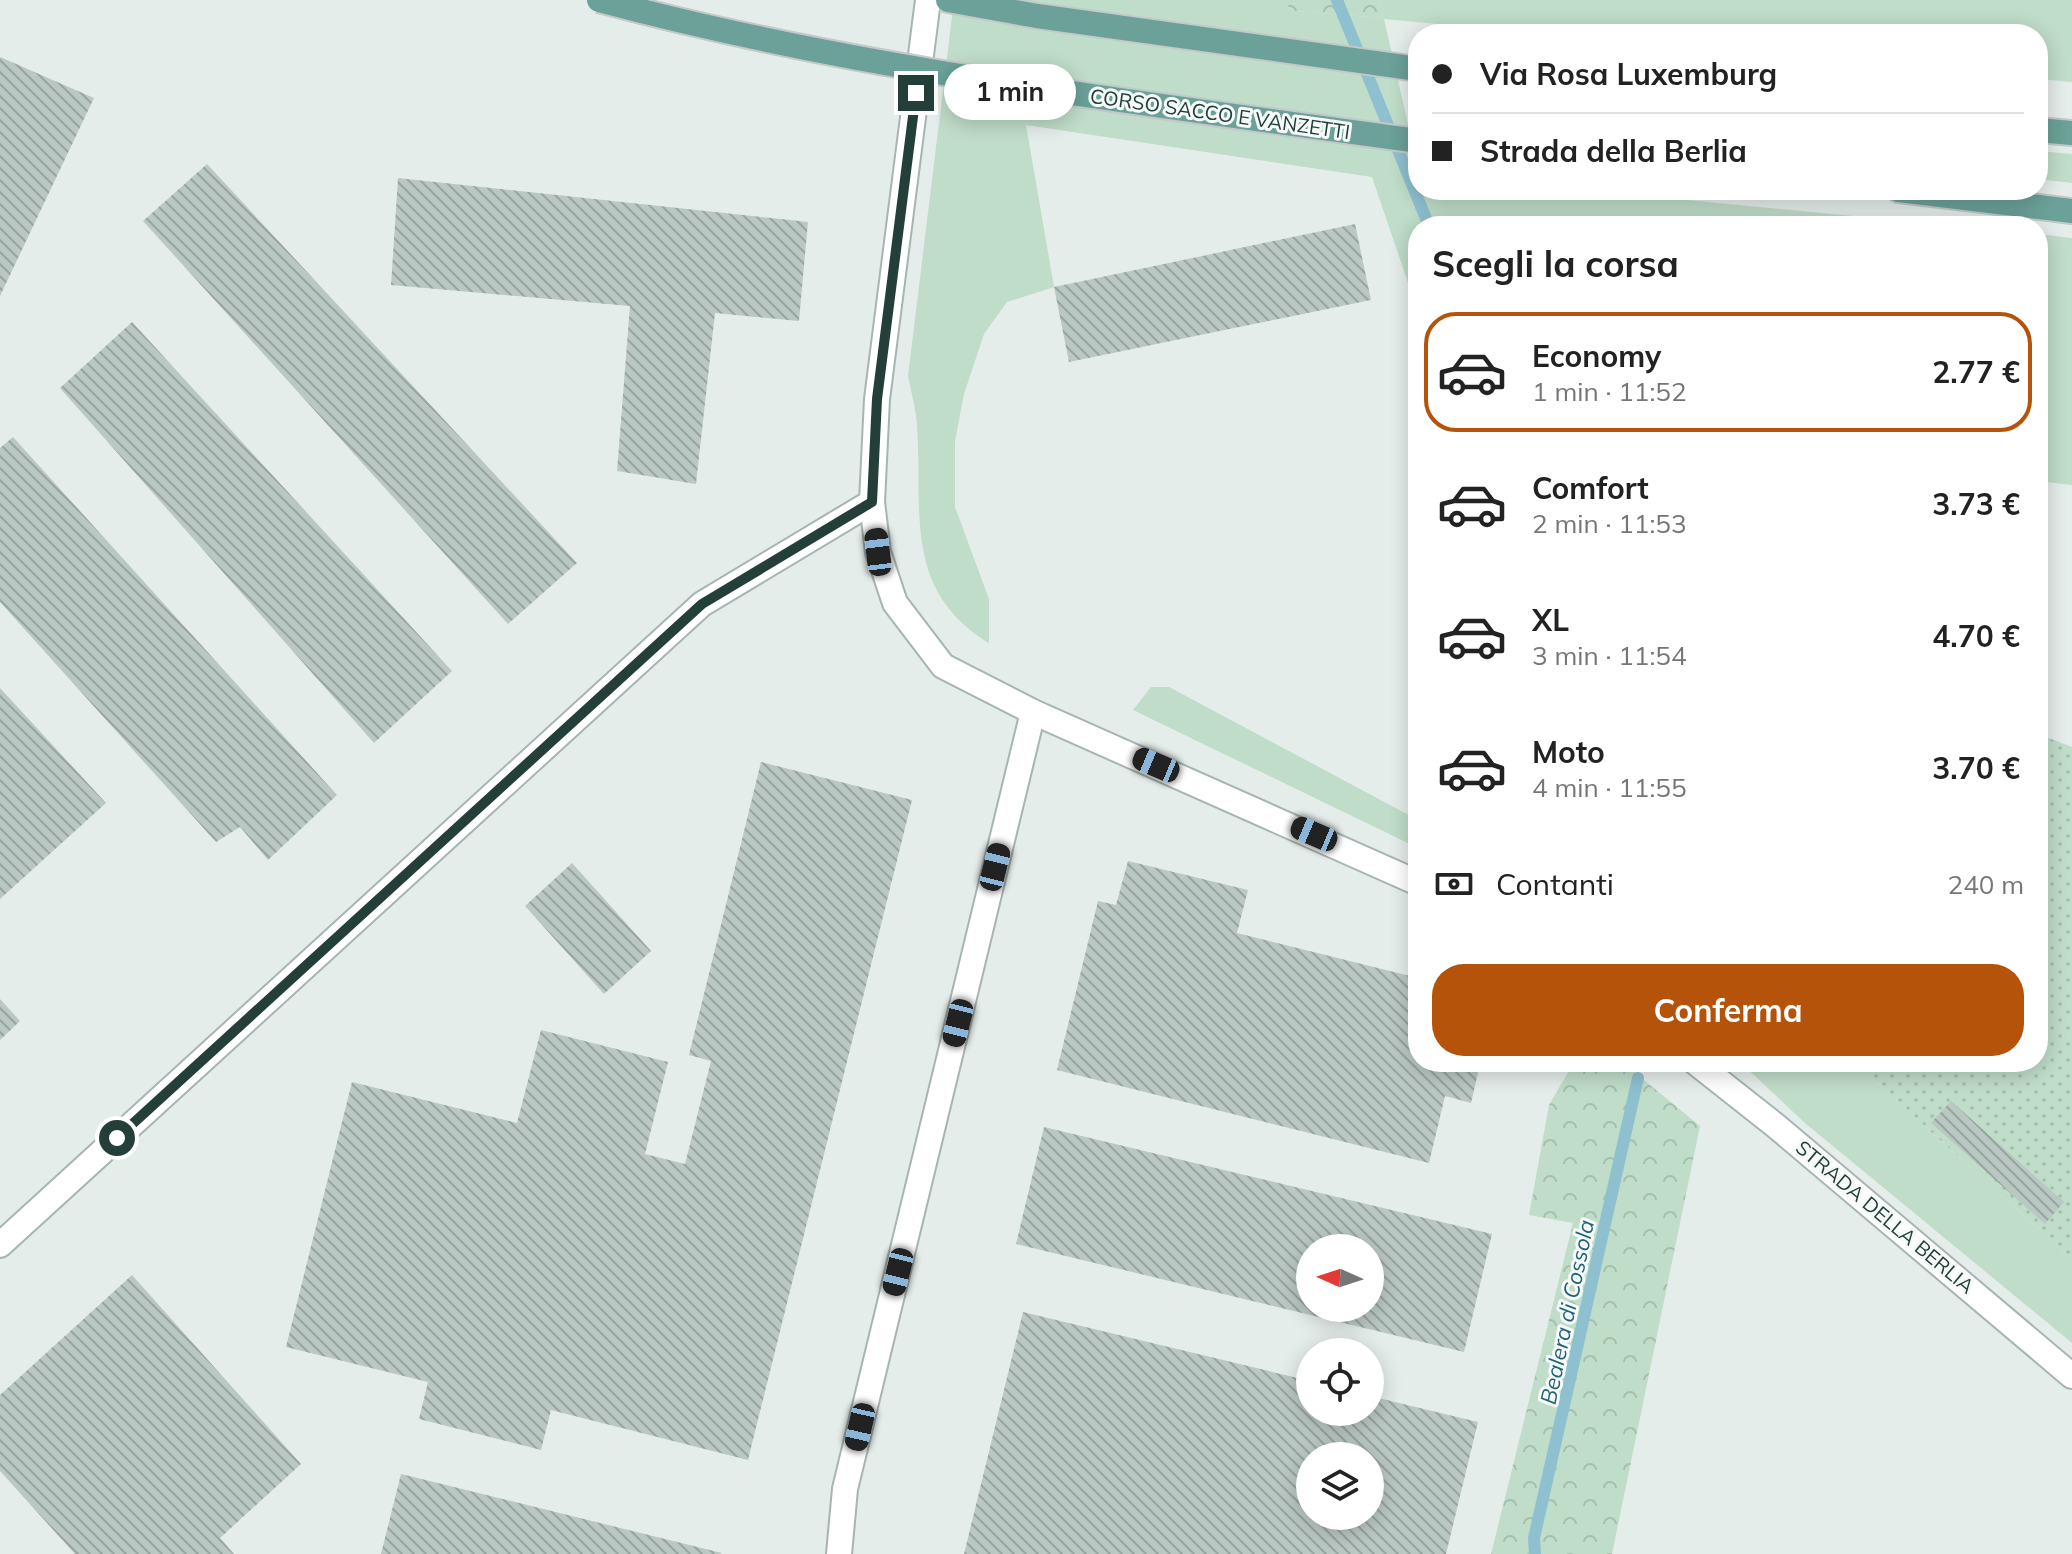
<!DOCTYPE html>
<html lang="it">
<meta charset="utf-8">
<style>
:root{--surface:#fff;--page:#f2f2f2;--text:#222;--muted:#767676;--line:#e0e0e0;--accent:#b45309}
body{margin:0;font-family:Mulish,sans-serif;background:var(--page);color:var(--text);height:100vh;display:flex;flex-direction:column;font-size:30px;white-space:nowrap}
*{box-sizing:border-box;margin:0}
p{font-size:26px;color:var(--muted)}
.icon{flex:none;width:44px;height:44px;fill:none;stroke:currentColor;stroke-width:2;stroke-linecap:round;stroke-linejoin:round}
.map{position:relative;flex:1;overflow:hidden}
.details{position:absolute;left:1408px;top:216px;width:640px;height:856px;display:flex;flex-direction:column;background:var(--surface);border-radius:32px;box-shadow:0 4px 20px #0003}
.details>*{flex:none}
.top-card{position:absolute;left:1408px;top:24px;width:640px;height:176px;border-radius:32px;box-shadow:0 4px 20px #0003;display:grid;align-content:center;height:176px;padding:0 24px;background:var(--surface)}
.needle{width:52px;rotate:273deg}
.buttons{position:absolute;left:1296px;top:1234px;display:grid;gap:16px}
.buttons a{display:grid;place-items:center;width:88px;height:88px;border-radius:50%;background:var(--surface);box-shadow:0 4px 20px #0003;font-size:40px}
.end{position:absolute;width:36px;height:36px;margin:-18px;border:10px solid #243f3a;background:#fff;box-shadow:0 0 0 4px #fff}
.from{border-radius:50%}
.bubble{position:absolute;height:56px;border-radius:28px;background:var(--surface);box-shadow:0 4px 20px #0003;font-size:26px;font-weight:700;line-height:56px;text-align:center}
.car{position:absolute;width:24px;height:48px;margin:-24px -12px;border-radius:10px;box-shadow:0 0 6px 2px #0007;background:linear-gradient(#222 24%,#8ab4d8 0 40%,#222 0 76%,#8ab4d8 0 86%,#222 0)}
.top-card b{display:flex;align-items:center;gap:28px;height:76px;font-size:30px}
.top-card b+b{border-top:2px solid var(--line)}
.top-card i{width:20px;height:20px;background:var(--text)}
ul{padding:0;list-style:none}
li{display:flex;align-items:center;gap:24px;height:120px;margin:0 16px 12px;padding:0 8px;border:4px solid transparent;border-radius:32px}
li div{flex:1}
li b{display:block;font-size:30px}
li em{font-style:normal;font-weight:700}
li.selected{border-color:var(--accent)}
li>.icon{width:72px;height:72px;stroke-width:1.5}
h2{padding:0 24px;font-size:36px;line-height:96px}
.pay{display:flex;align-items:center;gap:20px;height:88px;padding:0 24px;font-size:30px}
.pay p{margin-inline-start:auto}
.primary-button{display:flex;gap:16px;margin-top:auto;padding:16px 24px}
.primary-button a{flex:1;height:92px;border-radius:32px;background:var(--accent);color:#fff;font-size:32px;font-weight:700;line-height:92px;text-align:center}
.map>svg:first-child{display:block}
.grass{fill:#bfddc9}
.forest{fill:url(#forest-crowns)}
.garden{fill:url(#garden-dots)}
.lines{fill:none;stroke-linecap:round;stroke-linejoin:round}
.stream{stroke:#8fc0d0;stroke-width:12}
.building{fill:url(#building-back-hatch);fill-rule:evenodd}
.street-casing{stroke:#a7b5b2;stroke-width:28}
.primary-casing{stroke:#c2c9c8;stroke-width:28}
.street{stroke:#fff;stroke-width:24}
.primary{stroke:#6ba198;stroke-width:24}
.primary-bridge-casing{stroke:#c2c9c8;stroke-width:28;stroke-linecap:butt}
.primary-bridge{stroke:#6ba198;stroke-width:24}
.route{stroke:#243f3a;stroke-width:10}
.labels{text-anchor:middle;stroke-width:6;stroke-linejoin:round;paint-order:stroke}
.street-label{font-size:20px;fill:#243f3a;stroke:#f5faf8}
.water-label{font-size:22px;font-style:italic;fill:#206379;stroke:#f5faf8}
</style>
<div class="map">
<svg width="2072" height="1554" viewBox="0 0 2072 1554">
<defs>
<pattern id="forest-crowns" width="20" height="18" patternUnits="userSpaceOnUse" patternTransform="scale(2)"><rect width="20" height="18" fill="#bfddc9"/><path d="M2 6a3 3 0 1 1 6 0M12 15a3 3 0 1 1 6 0" fill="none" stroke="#a4bfad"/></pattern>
<pattern id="garden-dots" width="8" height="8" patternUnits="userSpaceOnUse" patternTransform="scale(2)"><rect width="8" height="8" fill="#bfddc9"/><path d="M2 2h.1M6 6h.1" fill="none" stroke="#a4bfad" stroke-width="1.8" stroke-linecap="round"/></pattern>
<pattern id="building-back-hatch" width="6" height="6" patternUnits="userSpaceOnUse" patternTransform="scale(2)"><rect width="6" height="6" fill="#bac8c3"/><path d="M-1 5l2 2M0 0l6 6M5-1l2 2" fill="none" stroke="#97a49f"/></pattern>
</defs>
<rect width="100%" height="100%" fill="#e5edea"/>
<g class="grass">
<path d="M 954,0 L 1279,0 L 1295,11 L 1383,18 L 1379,0 L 2072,0 L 2072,82 L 2038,79 L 2038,34 L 1544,34 L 1384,19 L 1418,168 L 1418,190 L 1583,190 L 1956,226 L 1418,226 L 1418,312 L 1372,177 L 1026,125 L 1054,287 L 1007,302 L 984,334 L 964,394 L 955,441 L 955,507 L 989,599 L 989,643 C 902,590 923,511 917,425 C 916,409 911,392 908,376 Z"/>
<path d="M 2038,151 L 2072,154 L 2072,183 L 2038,179 Z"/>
<path d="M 2038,234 L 2072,238 L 2072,485 L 2038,481 Z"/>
<path d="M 1151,687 L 1169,687 L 1418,820 L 1418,848 L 1133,710 Z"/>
<path d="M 1740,1062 L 1854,1062 L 2072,1259 L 2072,1343 L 1805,1123 Z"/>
</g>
<g class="forest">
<path d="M 1279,0 L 1379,0 L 1383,18 L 1295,11 Z"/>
<path d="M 1574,1062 L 1622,1062 L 1700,1126 L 1612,1554 L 1491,1554 L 1573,1223 L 1529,1215 L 1549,1105 Z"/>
</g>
<path class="garden" d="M 2038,734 L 2072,747 L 2072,1259 L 1854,1062 L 2038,1062 Z"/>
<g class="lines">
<g class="stream">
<path d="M 1337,0 L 1429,226"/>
<path d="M 1535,1554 L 1534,1538 L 1638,1078"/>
</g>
</g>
<g class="building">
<path d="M 0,57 L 94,98 L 0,296 Z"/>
<path d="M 207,164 L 577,563 L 508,624 L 143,221 Z"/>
<path d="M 398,178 L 808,222 L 799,321 L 715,313 L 696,484 L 617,471 L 630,306 L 391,285 Z"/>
<path d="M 1355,224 L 1371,300 L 1069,362 L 1054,287 Z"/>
<path d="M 132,322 L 452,671 L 374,743 L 60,388 Z"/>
<path d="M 13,437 L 337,795 L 268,860 L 240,827 L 216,842 L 0,602 L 0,448 Z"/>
<path d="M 0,688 L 106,803 L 0,899 Z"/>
<path d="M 761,762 L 912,800 L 748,1460 L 551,1410 L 541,1450 L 419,1419 L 428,1382 L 286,1347 L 352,1082 L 517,1123 L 541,1030 L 668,1062 L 645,1154 L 685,1164 L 711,1061 L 689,1055 Z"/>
<path d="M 1128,861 L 1248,890 L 1237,933 L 1418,978 L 1418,1062 L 1501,1062 L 1499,1069 L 1480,1064 L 1471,1103 L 1445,1096 L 1429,1163 L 1057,1070 L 1098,901 L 1116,905 Z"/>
<path d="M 572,863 L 651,951 L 604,994 L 525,906 Z"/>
<path d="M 0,999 L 20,1021 L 0,1040 Z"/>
<path d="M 1951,1101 L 2064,1202 L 2045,1224 L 1931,1123 Z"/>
<path d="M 1044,1127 L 1492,1234 L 1464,1352 L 1016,1244 ZM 1310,1248 L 1370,1248 L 1370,1308 L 1310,1308 Z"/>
<path d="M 132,1275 L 301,1464 L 220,1538 L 234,1554 L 75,1554 L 0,1471 L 0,1395 Z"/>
<path d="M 1023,1312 L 1310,1381 L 1310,1412 L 1370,1412 L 1370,1396 L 1478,1422 L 1446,1554 L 964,1554 ZM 1310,1456 L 1370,1456 L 1370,1516 L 1310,1516 Z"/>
<path d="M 401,1474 L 722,1553 L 721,1554 L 381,1554 Z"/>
</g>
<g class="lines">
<g class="street-casing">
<g id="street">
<path d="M 928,0 L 877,399 L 872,502 L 878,552 L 895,603 L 943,666 L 1033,712 L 1418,883"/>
<path d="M 1695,1062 L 1776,1126 L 2072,1376"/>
<path d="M 0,1245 L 702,604 L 872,502"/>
<path d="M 839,1554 L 845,1489 L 1033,712"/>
</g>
</g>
<g class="primary-casing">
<g id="primary">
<path d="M 948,0 L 1037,16 L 1418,69"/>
<path d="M 2038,130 L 2072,133"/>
<path d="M 1899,190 L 2072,211"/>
</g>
</g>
<use href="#street" class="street"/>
<use href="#primary" class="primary"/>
<g class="primary-bridge-casing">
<path id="primary-bridge" d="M 599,0 C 866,72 1144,103 1418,141"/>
</g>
<use href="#primary-bridge" class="primary-bridge"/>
</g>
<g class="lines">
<path class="route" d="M 117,1138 L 702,604 L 872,502 L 877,399 L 916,93"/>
</g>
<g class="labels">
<g class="street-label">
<text transform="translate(1220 114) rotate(8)" y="7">CORSO SACCO E VANZETTI</text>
<text transform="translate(1885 1217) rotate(40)" y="7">STRADA DELLA BERLIA</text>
</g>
<g class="water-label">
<text transform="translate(1567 1312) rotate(-78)" y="8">Bealera di Cossola</text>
</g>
</g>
</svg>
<div class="buttons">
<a><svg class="needle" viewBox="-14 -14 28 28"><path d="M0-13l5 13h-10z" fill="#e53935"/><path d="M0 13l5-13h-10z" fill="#767676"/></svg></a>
<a><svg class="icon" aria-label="locate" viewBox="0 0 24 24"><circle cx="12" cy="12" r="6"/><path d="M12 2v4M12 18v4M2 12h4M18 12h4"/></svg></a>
<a><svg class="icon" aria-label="layers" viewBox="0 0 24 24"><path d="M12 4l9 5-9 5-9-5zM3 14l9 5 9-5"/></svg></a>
</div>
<i class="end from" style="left:117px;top:1138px"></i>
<i class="end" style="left:916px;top:93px"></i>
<div class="bubble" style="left:944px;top:64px;width:132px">1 min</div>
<i class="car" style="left:878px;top:552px;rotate:353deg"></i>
<i class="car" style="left:1156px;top:765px;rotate:293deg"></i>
<i class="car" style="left:1314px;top:834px;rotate:293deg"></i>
<i class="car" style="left:995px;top:867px;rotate:14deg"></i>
<i class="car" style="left:958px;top:1023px;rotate:194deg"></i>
<i class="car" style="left:898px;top:1272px;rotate:194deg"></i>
<i class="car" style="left:860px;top:1427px;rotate:193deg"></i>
<div class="top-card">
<b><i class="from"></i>Via Rosa Luxemburg</b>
<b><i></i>Strada della Berlia</b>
</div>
<section class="details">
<h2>Scegli la corsa</h2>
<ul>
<li class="selected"><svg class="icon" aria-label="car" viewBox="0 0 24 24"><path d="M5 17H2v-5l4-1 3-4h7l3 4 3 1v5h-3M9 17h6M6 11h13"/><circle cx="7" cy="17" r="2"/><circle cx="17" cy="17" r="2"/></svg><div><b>Economy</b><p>1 min · 11:52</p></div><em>2.77 €</em></li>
<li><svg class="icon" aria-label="car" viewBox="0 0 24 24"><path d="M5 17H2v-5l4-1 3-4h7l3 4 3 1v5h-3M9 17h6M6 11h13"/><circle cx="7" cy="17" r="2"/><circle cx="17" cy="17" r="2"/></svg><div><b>Comfort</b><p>2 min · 11:53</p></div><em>3.73 €</em></li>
<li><svg class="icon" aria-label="car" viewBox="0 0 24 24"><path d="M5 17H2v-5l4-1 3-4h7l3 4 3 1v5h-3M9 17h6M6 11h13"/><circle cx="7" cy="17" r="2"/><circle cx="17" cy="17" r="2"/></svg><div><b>XL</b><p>3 min · 11:54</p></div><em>4.70 €</em></li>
<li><svg class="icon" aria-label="car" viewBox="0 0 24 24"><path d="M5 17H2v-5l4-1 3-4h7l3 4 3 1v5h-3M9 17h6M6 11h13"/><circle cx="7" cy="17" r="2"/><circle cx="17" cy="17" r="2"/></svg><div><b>Moto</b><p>4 min · 11:55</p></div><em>3.70 €</em></li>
</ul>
<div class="pay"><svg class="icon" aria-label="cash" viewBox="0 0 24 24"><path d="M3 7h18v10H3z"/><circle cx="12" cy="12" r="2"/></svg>Contanti<p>240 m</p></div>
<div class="primary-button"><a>Conferma</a></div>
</section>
</div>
